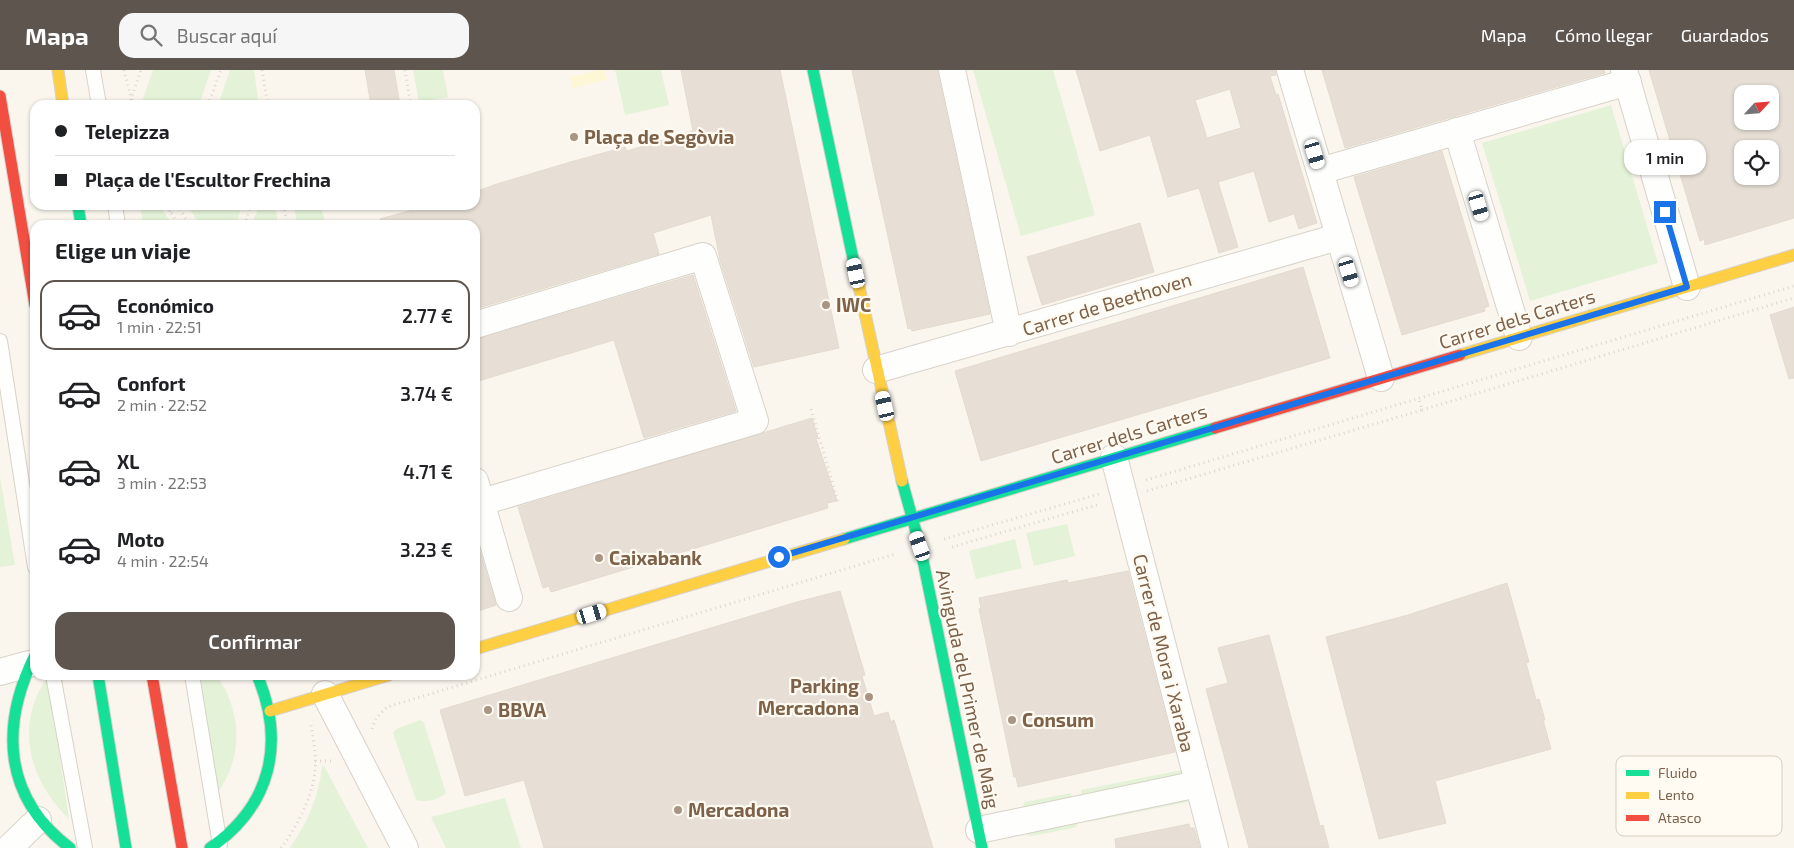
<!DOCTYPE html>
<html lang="es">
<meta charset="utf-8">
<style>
:root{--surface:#fff;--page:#f6f6f6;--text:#202124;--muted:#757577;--line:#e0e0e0;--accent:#5e554f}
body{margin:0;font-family:"Exo 2",sans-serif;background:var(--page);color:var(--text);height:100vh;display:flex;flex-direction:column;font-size:19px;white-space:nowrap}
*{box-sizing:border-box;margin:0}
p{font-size:16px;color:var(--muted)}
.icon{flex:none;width:28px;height:28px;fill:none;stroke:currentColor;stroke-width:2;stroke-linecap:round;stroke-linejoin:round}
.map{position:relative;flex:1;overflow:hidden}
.sheet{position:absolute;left:30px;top:150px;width:450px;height:460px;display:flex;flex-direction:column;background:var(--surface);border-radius:15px;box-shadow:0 1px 4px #0004}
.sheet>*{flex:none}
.hud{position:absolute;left:30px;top:30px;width:450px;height:110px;border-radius:15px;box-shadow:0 1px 4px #0004;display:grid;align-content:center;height:110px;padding:0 25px;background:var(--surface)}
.needle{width:32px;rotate:64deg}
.controls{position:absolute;left:1734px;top:15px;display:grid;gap:10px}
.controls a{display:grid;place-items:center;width:45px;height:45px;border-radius:10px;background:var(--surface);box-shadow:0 1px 4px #0004;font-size:25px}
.end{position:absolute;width:22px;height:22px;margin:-11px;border:6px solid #1a73e8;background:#fff;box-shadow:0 0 0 2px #fff}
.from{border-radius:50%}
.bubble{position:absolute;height:35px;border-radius:15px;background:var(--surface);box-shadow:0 1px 4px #0004;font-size:16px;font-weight:600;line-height:35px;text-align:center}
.car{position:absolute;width:15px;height:30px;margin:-15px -8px;border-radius:6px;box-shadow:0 0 4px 1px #0007;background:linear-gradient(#fff 24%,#345 0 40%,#fff 0 76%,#345 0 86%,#fff 0)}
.hud b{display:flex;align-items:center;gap:18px;height:48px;font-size:19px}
.hud b+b{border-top:1px solid var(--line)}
.hud i{width:12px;height:12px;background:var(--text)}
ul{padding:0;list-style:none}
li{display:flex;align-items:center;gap:15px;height:70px;margin:0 10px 8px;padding:0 15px;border:2px solid transparent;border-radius:15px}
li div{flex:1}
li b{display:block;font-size:19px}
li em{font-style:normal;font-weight:600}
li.active{border-color:var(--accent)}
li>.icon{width:45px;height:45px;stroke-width:1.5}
h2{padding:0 25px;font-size:22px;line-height:60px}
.primary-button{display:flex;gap:10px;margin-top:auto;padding:10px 25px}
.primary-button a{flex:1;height:58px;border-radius:15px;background:var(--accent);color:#fff;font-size:20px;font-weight:600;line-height:58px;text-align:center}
header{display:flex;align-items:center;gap:30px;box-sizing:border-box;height:70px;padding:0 25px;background:var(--accent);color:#fff}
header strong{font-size:24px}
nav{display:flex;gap:28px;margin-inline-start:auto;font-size:18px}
.search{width:350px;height:45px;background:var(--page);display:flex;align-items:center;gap:12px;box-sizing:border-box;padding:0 18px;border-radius:15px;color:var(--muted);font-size:19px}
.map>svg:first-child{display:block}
.green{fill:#e4f2d8}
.sand{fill:#fdf7d6}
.building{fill:#e7dfd5;stroke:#e4dacf;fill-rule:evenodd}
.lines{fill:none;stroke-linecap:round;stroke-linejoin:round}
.lane-casing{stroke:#d8d2c9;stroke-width:16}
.street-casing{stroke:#d8d2c9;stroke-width:28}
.fast-casing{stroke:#d8d2c9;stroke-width:13}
.slow-casing{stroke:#d8d2c9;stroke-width:13}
.jam-casing{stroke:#d8d2c9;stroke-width:13}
.path{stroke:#ddd6ce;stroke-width:3;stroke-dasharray:1 4;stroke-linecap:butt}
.lane{stroke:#fefefc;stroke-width:14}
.street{stroke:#fefefc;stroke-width:26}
.fast{stroke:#16e098;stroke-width:11}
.slow{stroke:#ffcf43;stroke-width:11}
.jam{stroke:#f24e42;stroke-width:11}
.route{stroke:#1a73e8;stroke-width:6}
.poi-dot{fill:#a99583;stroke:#fffbf2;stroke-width:2}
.labels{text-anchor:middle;stroke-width:4.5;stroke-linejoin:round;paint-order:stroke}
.poi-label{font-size:19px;font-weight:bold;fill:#7d6149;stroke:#fffbf2;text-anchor:start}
.street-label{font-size:19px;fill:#7d6149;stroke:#fffbf2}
.key{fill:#fffbf2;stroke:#d8cdbf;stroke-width:1}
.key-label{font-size:14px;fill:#7d6149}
</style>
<header>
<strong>Mapa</strong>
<div class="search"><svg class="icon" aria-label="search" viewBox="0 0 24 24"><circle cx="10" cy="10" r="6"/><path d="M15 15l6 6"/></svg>Buscar aquí</div>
<nav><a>Mapa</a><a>Cómo llegar</a><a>Guardados</a></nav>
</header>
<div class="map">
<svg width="1794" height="778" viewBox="0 0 1794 778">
<rect width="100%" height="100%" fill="#faf6ee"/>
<g class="green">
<path d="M 153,0 L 211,0 L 199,35 L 141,35 Z"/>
<path d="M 230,0 L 254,0 L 259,35 L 218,35 Z"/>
<path d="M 413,0 L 443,0 L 448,27 L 419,32 Z"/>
<path d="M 615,0 L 661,0 L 669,35 L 625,45 Z"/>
<path d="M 973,0 L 1053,0 L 1095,145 L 1021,166 Z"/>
<path d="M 1611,35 L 1658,193 L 1530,231 L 1482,73 Z"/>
<path d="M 140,135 L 160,135 L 172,155 L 143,155 Z"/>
<path d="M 187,135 L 242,135 L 236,155 L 200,155 Z"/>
<path d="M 259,135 L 275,135 L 278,155 L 252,155 Z"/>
<path d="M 294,135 L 320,135 L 325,151 L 297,155 Z"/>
<path d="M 0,407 L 15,495 L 0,497 Z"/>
<path d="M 1067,454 L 1075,486 L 1034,496 L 1026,463 Z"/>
<path d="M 1015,469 L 1022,498 L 976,509 L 969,481 Z"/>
<path d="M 198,605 L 216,605 C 242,640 244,688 217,723 Z"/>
<path d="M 48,607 L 69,749 C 30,712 13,654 48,607 Z"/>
<path d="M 420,650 L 424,653 L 446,723 C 439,730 425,733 416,730 L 393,663 L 396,659 Z"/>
<path d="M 322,696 L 324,696 L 368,778 L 290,778 C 307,753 319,727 322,696 Z"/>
<path d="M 1182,700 L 1188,732 L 1088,752 L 1081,720 Z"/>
<path d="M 1071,723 L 1077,757 L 1032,766 L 1027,765 L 1022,738 L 1025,732 Z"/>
<path d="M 505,728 L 521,778 L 446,778 L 431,747 Z"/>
</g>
<path class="sand" d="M 599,0 L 605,0 L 607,10 L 572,18 L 570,7 Z"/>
<g class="building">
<path d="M 365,0 L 394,0 L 400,35 L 371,35 Z"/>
<path d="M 681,0 L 780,0 L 839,278 L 754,297 L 720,190 L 711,145 L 653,163 L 659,184 L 475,239 L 475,155 L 381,155 L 380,149 L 431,135 L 475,135 L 475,122 L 497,114 L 567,93 L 625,77 L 627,81 L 693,61 Z"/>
<path d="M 852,0 L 937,0 L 990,244 L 912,261 L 911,258 L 908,259 Z"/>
<path d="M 1076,0 L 1275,0 L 1276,5 L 1270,6 L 1276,25 L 1278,24 L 1317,153 L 1299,159 L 1294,144 L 1269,152 L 1254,101 L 1218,112 L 1238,177 L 1219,183 L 1199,118 L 1168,127 L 1150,65 L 1100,81 ZM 1230,19 L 1241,58 L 1207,68 L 1195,30 Z"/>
<path d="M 1322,0 L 1604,0 L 1605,3 L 1345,78 Z"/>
<path d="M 1649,0 L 1794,0 L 1794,148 L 1705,175 L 1704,169 L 1700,171 ZM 1742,24 L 1770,24 L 1770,51 L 1742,51 ZM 1742,79 L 1770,79 L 1770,106 L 1742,106 Z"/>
<path d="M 1442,81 L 1489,236 L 1484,238 L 1485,241 L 1402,265 L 1354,107 Z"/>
<path d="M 1140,153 L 1154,202 L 1042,235 L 1027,187 Z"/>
<path d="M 1303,197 L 1330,288 L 981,391 L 955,301 Z"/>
<path d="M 693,205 L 736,341 L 644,368 L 614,270 L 475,312 L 475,270 Z"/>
<path d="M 1794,237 L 1794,308 L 1789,309 L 1770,245 Z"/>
<path d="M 812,348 L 818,368 L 816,369 L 837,431 L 827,433 L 828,438 L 551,522 L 549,516 L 543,518 L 518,437 Z"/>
<path d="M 475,465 L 496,535 L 475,542 Z"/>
<path d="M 1128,501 L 1175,682 L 1018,717 L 1016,707 L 1014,707 L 979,539 L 981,538 L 979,528 L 1067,510 L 1068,513 Z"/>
<path d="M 1507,513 L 1529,592 L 1526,593 L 1536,630 L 1539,629 L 1545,650 L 1543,650 L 1551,679 L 1435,711 L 1446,753 L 1379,769 L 1326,567 L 1408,545 Z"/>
<path d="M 840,521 L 865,605 L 862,606 L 874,646 L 888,642 L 891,652 L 894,650 L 933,778 L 544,778 L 524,710 L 465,726 L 440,640 L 797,532 Z"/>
<path d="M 1269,565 L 1320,756 L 1323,755 L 1329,778 L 1249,778 L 1206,619 L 1228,613 L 1218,578 Z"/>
<path d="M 1189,754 L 1190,758 L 1194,758 L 1200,778 L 1116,778 L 1115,769 Z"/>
</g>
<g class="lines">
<g class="lane-casing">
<g id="lane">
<path d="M 93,0 L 99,35"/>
<path d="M 115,135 L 118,155"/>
<path d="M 0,271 L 35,497"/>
<path d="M 53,605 L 85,778"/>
<path d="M 192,605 L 220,775"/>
</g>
</g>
<g class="street-casing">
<g id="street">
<path d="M 952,0 L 1009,263"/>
<path d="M 1290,0 L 1381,308"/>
<path d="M 1624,0 L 1687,217"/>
<path d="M 1457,61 L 1519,267"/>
<path d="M 1320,101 L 1628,12"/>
<path d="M 475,255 L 703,186 L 755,351 L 482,432"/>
<path d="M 876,300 L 1338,167"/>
<path d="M 1114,387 L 1215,778"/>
<path d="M 475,411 L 509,528"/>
<path d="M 0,602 L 29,594"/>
<path d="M 325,624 L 405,778"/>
<path d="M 979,760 L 1198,714"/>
<path d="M 9,778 L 38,750"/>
</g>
</g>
<g class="fast-casing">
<g id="fast">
<path d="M 813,0 L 858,212"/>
<path d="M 78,135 L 81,155"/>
<path d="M 902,411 L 920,476 L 982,778"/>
<path d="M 844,469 L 1215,358"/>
<path d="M 35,585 C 0,656 3,727 70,778"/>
<path d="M 98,605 L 126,778"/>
<path d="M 210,778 C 271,736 286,673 257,605"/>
</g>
</g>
<g class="slow-casing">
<g id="slow">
<path d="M 58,0 L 63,35"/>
<path d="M 858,212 L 902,411"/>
<path d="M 1460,285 L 1794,185"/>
<path d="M 475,579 L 844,469"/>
<path d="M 270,641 L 389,605"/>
</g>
</g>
<g class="jam-casing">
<g id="jam">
<path d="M 0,26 L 35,235"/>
<path d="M 1215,358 L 1460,285"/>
<path d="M 152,605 L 182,778"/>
</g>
</g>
<g class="path">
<path d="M 124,0 L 133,35"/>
<path d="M 262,0 L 268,35"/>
<path d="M 405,0 L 411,35"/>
<path d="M 129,35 L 141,0"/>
<path d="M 208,35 L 221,0"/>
<path d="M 166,135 L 179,155"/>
<path d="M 177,135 L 190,155"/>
<path d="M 284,135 L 287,155"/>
<path d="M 170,142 L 173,135"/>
<path d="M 245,155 L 251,135"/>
<path d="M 811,339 L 838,432"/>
<path d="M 1422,340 L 1794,228"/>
<path d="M 1146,410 L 1794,216"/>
<path d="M 1147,421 L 1422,340 L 1419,329"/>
<path d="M 944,469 L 1099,424"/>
<path d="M 952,477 L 1100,434"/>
<path d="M 372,659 L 376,648 L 387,637 L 895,484"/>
<path d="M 315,691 L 332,691"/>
<path d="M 281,778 C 297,757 312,728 315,701 C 317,686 313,669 311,655"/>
</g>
<use href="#lane" class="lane"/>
<use href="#street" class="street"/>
<use href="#fast" class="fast"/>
<use href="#slow" class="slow"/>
<use href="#jam" class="jam"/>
</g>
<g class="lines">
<path class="route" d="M 779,487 L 1687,217 L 1665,142"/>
</g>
<g class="poi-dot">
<circle cx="574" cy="67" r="5"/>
<circle cx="826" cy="235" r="5"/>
<circle cx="599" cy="488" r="5"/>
<circle cx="869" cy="627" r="5"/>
<circle cx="488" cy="640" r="5"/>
<circle cx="1012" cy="650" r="5"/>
<circle cx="678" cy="740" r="5"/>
</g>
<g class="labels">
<g class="poi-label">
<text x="584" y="74">Plaça de Segòvia</text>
<text x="836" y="242">IWC</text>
<text x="609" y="495">Caixabank</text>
<text x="859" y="623" text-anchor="end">Parking<tspan x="859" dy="22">Mercadona</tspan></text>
<text x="498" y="647">BBVA</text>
<text x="1022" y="657">Consum</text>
<text x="688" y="747">Mercadona</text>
</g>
<g class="street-label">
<text transform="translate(1107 234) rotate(-17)" y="7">Carrer de Beethoven</text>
<text transform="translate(1517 249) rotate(-17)" y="7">Carrer dels Carters</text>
<text transform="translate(1129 364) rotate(-17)" y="7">Carrer dels Carters</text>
<text transform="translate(1164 583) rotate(76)" y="7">Carrer de Mora i Xaraba</text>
<text transform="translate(968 619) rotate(78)" y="7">Avinguda del Primer de Maig</text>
</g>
</g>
<rect x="1616" y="686" width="166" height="80" rx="8" class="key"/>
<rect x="1626" y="700" width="23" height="6" fill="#16e098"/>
<rect x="1626" y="722" width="23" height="7" fill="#ffcf43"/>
<rect x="1626" y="745" width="23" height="6" fill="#f24e42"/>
<g class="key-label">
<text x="1658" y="708">Fluido</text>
<text x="1658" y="730">Lento</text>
<text x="1658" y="753">Atasco</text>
</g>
</svg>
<div class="controls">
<a><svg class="needle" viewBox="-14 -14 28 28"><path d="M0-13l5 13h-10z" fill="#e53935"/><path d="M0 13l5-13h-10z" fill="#757577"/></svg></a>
<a><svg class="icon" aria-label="locate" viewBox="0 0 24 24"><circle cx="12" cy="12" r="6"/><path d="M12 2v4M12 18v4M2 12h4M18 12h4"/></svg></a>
</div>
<i class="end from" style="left:779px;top:487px"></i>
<i class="end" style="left:1665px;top:142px"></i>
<div class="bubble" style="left:1624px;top:70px;width:82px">1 min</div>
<i class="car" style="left:1315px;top:84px;rotate:163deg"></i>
<i class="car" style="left:1479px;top:136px;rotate:163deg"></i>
<i class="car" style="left:1349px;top:202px;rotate:163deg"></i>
<i class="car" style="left:856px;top:203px;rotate:348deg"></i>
<i class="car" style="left:885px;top:336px;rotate:347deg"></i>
<i class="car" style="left:920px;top:476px;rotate:341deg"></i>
<i class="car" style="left:592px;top:544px;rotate:73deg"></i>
<div class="hud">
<b><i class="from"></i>Telepizza</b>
<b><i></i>Plaça de l'Escultor Frechina</b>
</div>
<section class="sheet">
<h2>Elige un viaje</h2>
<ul>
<li class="active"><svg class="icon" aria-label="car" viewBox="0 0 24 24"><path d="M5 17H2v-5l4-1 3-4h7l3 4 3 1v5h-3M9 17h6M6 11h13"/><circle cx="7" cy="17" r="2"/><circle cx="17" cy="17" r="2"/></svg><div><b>Económico</b><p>1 min · 22:51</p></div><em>2.77 €</em></li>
<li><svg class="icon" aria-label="car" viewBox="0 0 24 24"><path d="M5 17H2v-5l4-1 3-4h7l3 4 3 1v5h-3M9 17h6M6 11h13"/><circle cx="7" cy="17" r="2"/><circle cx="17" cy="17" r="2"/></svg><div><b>Confort</b><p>2 min · 22:52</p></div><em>3.74 €</em></li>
<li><svg class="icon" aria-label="car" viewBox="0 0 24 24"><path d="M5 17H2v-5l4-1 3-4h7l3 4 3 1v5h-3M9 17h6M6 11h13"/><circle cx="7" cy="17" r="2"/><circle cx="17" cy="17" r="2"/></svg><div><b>XL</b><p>3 min · 22:53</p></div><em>4.71 €</em></li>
<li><svg class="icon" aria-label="car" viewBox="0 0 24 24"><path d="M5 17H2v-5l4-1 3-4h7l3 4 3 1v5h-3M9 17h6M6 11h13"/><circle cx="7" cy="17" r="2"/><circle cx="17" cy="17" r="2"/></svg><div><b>Moto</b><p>4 min · 22:54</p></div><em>3.23 €</em></li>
</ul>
<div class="primary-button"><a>Confirmar</a></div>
</section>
</div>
